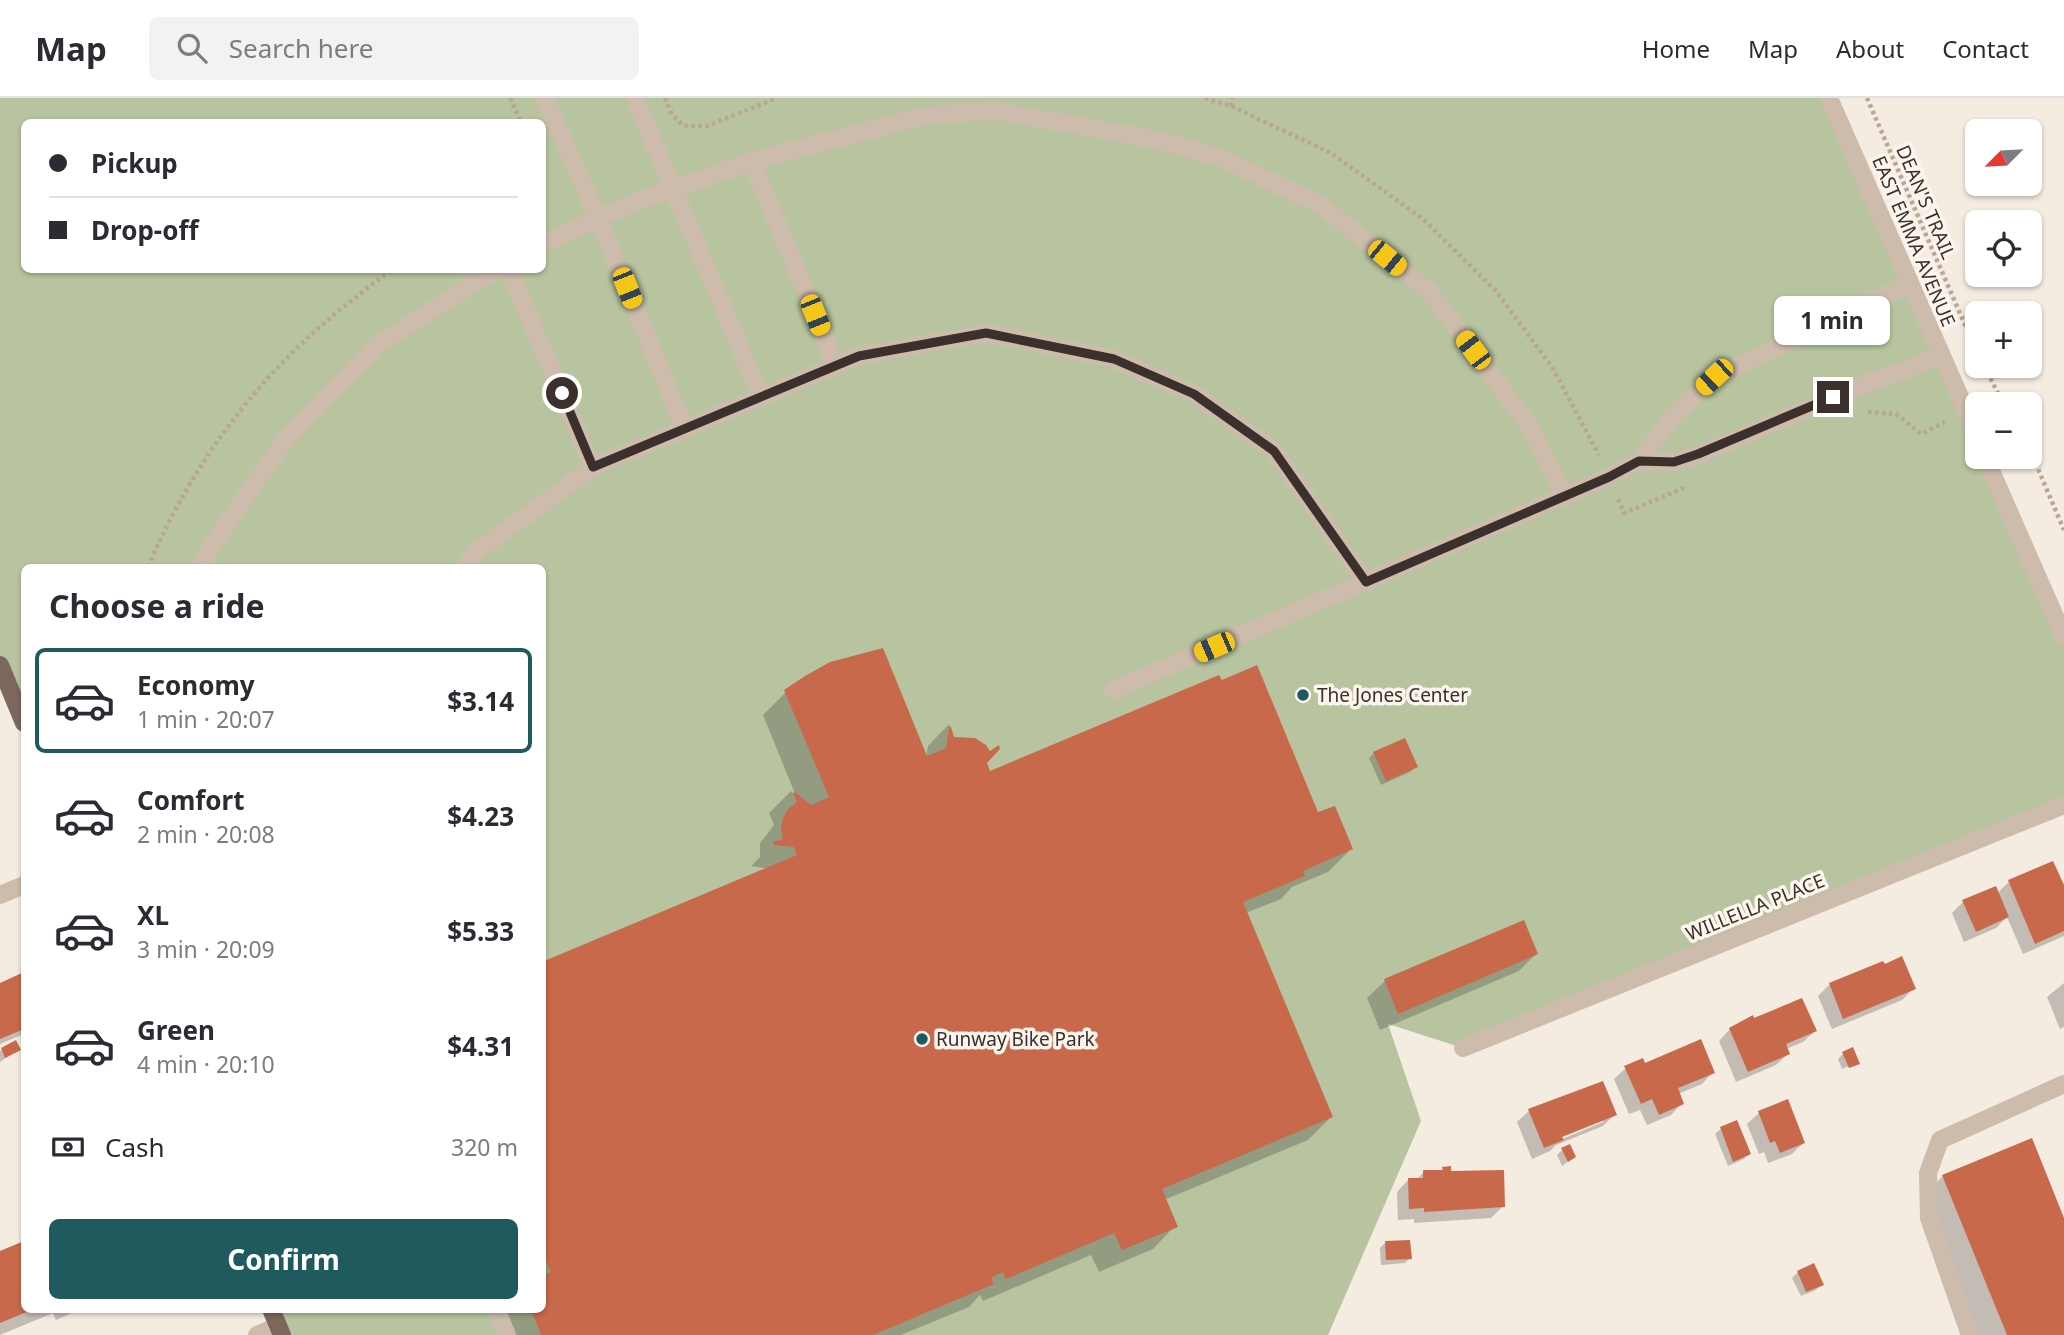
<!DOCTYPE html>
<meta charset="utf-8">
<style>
:root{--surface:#fff;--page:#f2f2f3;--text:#2b2b33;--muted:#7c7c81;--line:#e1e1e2;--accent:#1f5a5e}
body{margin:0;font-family:"Noto Sans",sans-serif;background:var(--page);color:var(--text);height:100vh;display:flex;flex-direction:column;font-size:26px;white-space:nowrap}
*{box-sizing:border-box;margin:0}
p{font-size:23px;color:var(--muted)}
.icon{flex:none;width:38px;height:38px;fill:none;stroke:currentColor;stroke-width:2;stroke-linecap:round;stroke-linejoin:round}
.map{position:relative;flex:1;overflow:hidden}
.drawer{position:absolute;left:21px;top:466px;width:525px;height:749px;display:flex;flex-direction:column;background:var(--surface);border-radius:10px;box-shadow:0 2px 5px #0004}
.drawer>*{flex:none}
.hud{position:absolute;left:21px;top:21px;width:525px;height:154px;border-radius:10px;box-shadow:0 2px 5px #0004;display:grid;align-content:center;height:154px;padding:0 28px;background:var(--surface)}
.needle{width:46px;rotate:246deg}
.controls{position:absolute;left:1965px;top:21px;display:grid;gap:14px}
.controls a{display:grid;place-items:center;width:77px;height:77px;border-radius:10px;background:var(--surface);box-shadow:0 2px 5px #0004;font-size:35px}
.end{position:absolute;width:32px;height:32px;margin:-16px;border:9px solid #3b302b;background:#fff;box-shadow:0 0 0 4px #fff}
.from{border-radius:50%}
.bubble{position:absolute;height:49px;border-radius:10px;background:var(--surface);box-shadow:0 2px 5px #0004;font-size:23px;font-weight:700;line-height:49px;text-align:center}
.car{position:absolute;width:21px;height:42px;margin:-21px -10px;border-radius:9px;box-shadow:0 0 5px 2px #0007;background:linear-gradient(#f5c518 24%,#345 0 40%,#f5c518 0 76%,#345 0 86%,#f5c518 0)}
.hud b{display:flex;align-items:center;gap:24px;height:66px;font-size:26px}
.hud b+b{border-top:2px solid var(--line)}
.hud i{width:18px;height:18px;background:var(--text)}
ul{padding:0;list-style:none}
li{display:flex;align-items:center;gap:21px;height:105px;margin:0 14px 10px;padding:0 14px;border:4px solid transparent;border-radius:10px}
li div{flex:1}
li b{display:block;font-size:26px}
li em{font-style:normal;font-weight:700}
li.current{border-color:var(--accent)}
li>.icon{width:63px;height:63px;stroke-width:1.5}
h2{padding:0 28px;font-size:32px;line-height:84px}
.pay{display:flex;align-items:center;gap:18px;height:77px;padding:0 28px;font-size:26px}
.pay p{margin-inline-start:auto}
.button{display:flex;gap:14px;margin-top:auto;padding:14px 28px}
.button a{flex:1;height:80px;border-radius:10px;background:var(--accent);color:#fff;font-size:28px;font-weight:700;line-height:80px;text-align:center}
header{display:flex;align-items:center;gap:42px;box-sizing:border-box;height:98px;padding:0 35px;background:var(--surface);border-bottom:2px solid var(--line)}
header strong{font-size:33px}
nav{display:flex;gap:38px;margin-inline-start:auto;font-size:24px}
.search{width:490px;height:63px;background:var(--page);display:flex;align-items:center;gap:18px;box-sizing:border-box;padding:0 24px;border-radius:10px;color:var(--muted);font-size:26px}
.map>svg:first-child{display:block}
.green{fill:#b8c4a0;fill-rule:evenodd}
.shadow{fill:#0003;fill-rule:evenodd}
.building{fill:#c8694b}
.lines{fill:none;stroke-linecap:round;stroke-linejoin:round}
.path{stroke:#b9a596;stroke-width:4.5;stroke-dasharray:3.5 3.5;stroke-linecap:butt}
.minor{stroke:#cdbbac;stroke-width:18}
.major{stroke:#7d675c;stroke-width:18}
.route{stroke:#3b302b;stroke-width:9}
.poi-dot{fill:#1f5a5e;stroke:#fbf5ee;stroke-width:2.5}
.labels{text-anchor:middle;stroke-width:7;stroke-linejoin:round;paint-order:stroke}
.street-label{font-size:19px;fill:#3b302b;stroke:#fbf5ee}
.poi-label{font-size:19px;fill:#3b302b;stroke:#fbf5ee;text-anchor:start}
</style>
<header>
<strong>Map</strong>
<div class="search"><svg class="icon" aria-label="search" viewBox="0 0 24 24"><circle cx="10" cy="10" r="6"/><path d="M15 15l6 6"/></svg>Search here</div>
<nav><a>Home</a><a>Map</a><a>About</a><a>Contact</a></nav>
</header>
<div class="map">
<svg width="2064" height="1237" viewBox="0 0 2064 1237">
<rect width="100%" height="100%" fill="#f4ebe1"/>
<path class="green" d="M 0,0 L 1829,0 L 1977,340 L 1978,359 L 2064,539 L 2064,707 L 1463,950 L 1388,926 L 1421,1023 L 1328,1237 L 282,1237 L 271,1211 L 542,1211 L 542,469 L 24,469 L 24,626 L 0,568 ZM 24,24 L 542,24 L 542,172 L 24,172 Z"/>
<g class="shadow">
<path d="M 786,594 L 926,659 L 928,648 L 949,626 L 953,641 L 985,665 L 989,676 L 1318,717 L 1351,751 L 1328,774 L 1292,789 L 1281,801 L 1246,815 L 1331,1019 L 1308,1042 L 1164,1102 L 1175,1128 L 1153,1151 L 1099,1174 L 1091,1157 L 983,1203 L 980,1197 L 969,1209 L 901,1237 L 509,1237 L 499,1211 L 542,1211 L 542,865 L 768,771 L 751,768 L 760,759 L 760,745 L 774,727 L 769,715 L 791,693 L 796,698 L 763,617 Z"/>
<path d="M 1374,655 L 1416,669 L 1410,674 L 1381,687 L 1369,660 Z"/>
<path d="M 2052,765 L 2064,791 L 2064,838 L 2023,856 L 2007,819 L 1996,830 L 1964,844 L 1952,815 L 1963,804 L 1997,795 L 2009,784 Z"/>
<path d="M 1523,825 L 1536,856 L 1519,873 L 1380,932 L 1367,900 L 1385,883 Z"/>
<path d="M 24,876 L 24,936 L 0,946 L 0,886 Z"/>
<path d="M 2064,885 L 2064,929 L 2060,931 L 2047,899 Z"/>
<path d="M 1830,886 L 1914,890 L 1902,902 L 1832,931 L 1818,898 Z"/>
<path d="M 1753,922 L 1815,933 L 1803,944 L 1786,951 L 1788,956 L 1776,967 L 1736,984 L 1719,943 L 1730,931 Z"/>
<path d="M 15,945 L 19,951 L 0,964 L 0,953 Z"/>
<path d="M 1843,956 L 1858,965 L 1854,969 L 1854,966 L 1842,971 L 1838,961 Z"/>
<path d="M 1644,967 L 1713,974 L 1702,986 L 1678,996 L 1682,1005 L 1671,1017 L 1647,1027 L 1640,1012 L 1629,1016 L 1614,981 L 1626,970 Z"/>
<path d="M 1529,1013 L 1615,1016 L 1603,1028 L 1556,1047 L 1550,1053 L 1532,1061 L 1517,1024 ZM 1603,1020 L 1603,1024 L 1555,1044 L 1553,1041 Z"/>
<path d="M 1759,1015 L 1803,1045 L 1792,1056 L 1768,1065 L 1764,1054 L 1759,1056 L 1747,1026 Z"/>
<path d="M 1737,1024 L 1749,1056 L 1744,1061 L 1728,1068 L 1715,1036 L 1721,1031 Z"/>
<path d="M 1562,1052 L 1574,1059 L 1562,1068 L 1557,1057 Z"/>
<path d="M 1443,1070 L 1450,1075 L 1503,1108 L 1491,1120 L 1414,1125 L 1414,1121 L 1398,1122 L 1397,1094 L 1408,1082 L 1416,1082 L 1424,1074 L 1440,1074 Z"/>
<path d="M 1943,1078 L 2064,1124 L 2064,1237 L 1975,1237 L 1920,1101 Z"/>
<path d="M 24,1145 L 24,1211 L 81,1211 L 56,1222 L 53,1215 L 0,1237 L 0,1155 Z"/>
<path d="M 1385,1145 L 1410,1160 L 1405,1165 L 1381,1167 L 1380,1150 Z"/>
<path d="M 1798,1174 L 1822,1186 L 1816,1192 L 1801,1198 L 1792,1180 Z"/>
</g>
<g class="building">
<path d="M 883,550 L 927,658 L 946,650 L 949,629 L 951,629 L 954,639 L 975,640 L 986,647 L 990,653 L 999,647 L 1000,651 L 987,665 L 990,673 L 1219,577 L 1222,582 L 1257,567 L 1318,714 L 1335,708 L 1353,751 L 1303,773 L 1305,778 L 1243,804 L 1333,1019 L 1162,1091 L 1178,1129 L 1122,1152 L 1114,1135 L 1006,1181 L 1003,1174 L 991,1180 L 994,1186 L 873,1237 L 541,1237 L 531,1211 L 542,1211 L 542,1177 L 551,1174 L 542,1154 L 542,864 L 797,757 L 794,749 L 774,747 L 773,744 L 783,741 L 781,731 L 783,720 L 788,711 L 797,704 L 793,695 L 795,694 L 811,707 L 829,699 L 784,592 L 805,578 L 830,564 Z"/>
<path d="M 1405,640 L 1418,669 L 1386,683 L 1373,654 Z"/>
<path d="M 2053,763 L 2064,787 L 2064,833 L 2035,846 L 2008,782 Z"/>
<path d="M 1996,788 L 2009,819 L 1976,834 L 1962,802 Z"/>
<path d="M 1524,822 L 1538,856 L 1398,916 L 1384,881 Z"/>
<path d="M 1902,858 L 1916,891 L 1843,921 L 1829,885 L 1883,863 L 1885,866 Z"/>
<path d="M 24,874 L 24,931 L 0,941 L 0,885 Z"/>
<path d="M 1802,900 L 1817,933 L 1786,946 L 1790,956 L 1748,974 L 1729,930 L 1753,917 L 1754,920 Z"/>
<path d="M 1701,941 L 1715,975 L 1678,990 L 1684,1006 L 1659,1017 L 1652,1001 L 1641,1006 L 1624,968 L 1643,960 L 1645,965 Z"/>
<path d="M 16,942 L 21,952 L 5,960 L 1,950 Z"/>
<path d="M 1853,949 L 1860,966 L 1849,970 L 1842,954 Z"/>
<path d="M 1603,983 L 1617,1017 L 1562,1039 L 1564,1042 L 1544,1050 L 1528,1011 Z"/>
<path d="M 1788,1001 L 1805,1045 L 1780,1055 L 1775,1043 L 1770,1045 L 1758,1013 Z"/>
<path d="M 1737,1022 L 1751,1056 L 1733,1064 L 1720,1029 Z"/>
<path d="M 2032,1040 L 2064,1120 L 2064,1237 L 2007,1237 L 1942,1077 Z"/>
<path d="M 1570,1046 L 1576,1059 L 1568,1064 L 1561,1050 Z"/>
<path d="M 1451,1068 L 1451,1073 L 1504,1072 L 1505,1109 L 1424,1114 L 1424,1110 L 1409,1111 L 1408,1080 L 1423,1080 L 1423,1072 L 1443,1072 L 1442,1069 Z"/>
<path d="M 1410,1142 L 1412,1161 L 1386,1162 L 1385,1143 Z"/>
<path d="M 24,1143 L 24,1211 L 34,1211 L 0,1225 L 0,1153 Z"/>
<path d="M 1814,1165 L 1824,1187 L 1806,1194 L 1797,1173 Z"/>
</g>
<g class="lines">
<g class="path">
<path d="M 510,0 L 521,24"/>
<path d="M 665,0 L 672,17 L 684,28 L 707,28 L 777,0"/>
<path d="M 1205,0 L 1231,8 L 1331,55 L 1423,121 L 1496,193 L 1552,269 L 1599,357"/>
<path d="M 1867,0 L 1978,257"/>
<path d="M 1231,8 L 1233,0"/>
<path d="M 1984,268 L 2001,301"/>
<path d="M 1989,305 L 2001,301 L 2005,306"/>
<path d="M 1868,314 L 1896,316 L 1921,336 L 1945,324"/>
<path d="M 2030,352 L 2064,432"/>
<path d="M 1618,401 L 1624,415 L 1686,389"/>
<path d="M 148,469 C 192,365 260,274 350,204 C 364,193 377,181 393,172"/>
</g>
<g class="minor">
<path d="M 545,0 L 598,120 L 685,331"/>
<path d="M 635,0 L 761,299"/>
<path d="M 1829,0 L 1978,340"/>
<path d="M 752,63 L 836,268"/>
<path d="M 542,146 L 628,107 L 752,63 L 927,17 L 996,13 L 1158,42 L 1222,60 L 1322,108 L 1430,194 L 1530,329 L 1565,398"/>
<path d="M 1985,359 L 2064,539"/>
<path d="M 1639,363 L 1674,364 L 1698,357 L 1856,290 L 1941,258"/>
<path d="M 593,369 L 859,258 L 987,235 L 1114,261 L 1194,296 L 1274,353 L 1366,484"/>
<path d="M 201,469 L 211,448 L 285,342 L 377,247 L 494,172"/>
<path d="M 464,469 L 477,453 L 593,369 L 509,172"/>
<path d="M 1113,592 L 1609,379 L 1639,363 L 1674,317 L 1715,279 L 1910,185"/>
<path d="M 0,797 L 24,787"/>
<path d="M 1463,950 L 2064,707"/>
<path d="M 496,1211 L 507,1237"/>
<path d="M 257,1237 L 278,1228"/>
<path d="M 1970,1237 L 1929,1120 L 1928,1075 L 1940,1042 L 2064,986"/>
</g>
<g class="major">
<path d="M 0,567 L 24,625"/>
<path d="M 271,1211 L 282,1237"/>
</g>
</g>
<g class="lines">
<path class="route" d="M 562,295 L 593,369 L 859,258 L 986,235 L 1114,261 L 1194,296 L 1274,353 L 1366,484 L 1609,379 L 1639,363 L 1674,364 L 1698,356 L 1833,299"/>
</g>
<g class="poi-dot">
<circle cx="1303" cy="597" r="7"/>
<circle cx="922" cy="941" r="7"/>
</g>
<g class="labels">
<g class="street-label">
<text transform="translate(1926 104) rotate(67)" y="7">DEAN'S TRAIL</text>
<text transform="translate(1914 143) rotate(67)" y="7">EAST EMMA AVENUE</text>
<text transform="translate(1755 809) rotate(-22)" y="7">WILLELLA PLACE</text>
</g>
<g class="poi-label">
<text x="1317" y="604">The Jones Center</text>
<text x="936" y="948">Runway Bike Park</text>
</g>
</g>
</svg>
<div class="controls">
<a><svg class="needle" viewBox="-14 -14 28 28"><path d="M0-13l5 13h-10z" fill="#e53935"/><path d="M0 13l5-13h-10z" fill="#7c7c81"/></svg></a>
<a><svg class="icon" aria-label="locate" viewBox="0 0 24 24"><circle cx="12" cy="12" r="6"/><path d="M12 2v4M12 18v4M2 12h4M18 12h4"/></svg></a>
<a>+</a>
<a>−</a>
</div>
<i class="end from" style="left:562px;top:295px"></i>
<i class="end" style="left:1833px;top:299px"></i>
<div class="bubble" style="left:1774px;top:198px;width:116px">1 min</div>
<i class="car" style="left:1387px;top:160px;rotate:129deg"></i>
<i class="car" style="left:627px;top:190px;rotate:158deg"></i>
<i class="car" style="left:815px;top:217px;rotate:158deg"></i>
<i class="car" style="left:1473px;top:252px;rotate:323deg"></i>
<i class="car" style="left:1714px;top:279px;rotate:227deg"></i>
<i class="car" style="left:1214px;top:549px;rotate:247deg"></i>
<div class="hud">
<b><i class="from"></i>Pickup</b>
<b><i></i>Drop-off</b>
</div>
<section class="drawer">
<h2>Choose a ride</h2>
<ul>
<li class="current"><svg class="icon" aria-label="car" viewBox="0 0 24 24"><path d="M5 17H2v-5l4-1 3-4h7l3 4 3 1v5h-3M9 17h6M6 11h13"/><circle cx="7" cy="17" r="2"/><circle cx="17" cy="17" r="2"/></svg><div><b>Economy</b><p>1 min · 20:07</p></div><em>$3.14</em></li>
<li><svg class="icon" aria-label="car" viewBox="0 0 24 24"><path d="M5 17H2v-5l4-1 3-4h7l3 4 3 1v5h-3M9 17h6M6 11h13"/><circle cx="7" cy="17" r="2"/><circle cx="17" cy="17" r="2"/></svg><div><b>Comfort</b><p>2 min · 20:08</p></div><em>$4.23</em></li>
<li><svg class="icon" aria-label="car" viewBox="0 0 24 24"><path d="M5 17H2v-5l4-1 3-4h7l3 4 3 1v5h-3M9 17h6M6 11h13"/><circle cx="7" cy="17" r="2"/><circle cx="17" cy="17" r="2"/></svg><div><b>XL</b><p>3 min · 20:09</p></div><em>$5.33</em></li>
<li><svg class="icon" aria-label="car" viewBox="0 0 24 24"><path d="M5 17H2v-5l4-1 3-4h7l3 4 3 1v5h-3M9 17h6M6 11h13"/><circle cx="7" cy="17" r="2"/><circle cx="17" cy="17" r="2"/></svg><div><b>Green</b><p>4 min · 20:10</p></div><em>$4.31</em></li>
</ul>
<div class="pay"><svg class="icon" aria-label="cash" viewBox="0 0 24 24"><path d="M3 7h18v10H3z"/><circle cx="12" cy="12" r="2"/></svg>Cash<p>320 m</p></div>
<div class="button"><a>Confirm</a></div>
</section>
</div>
